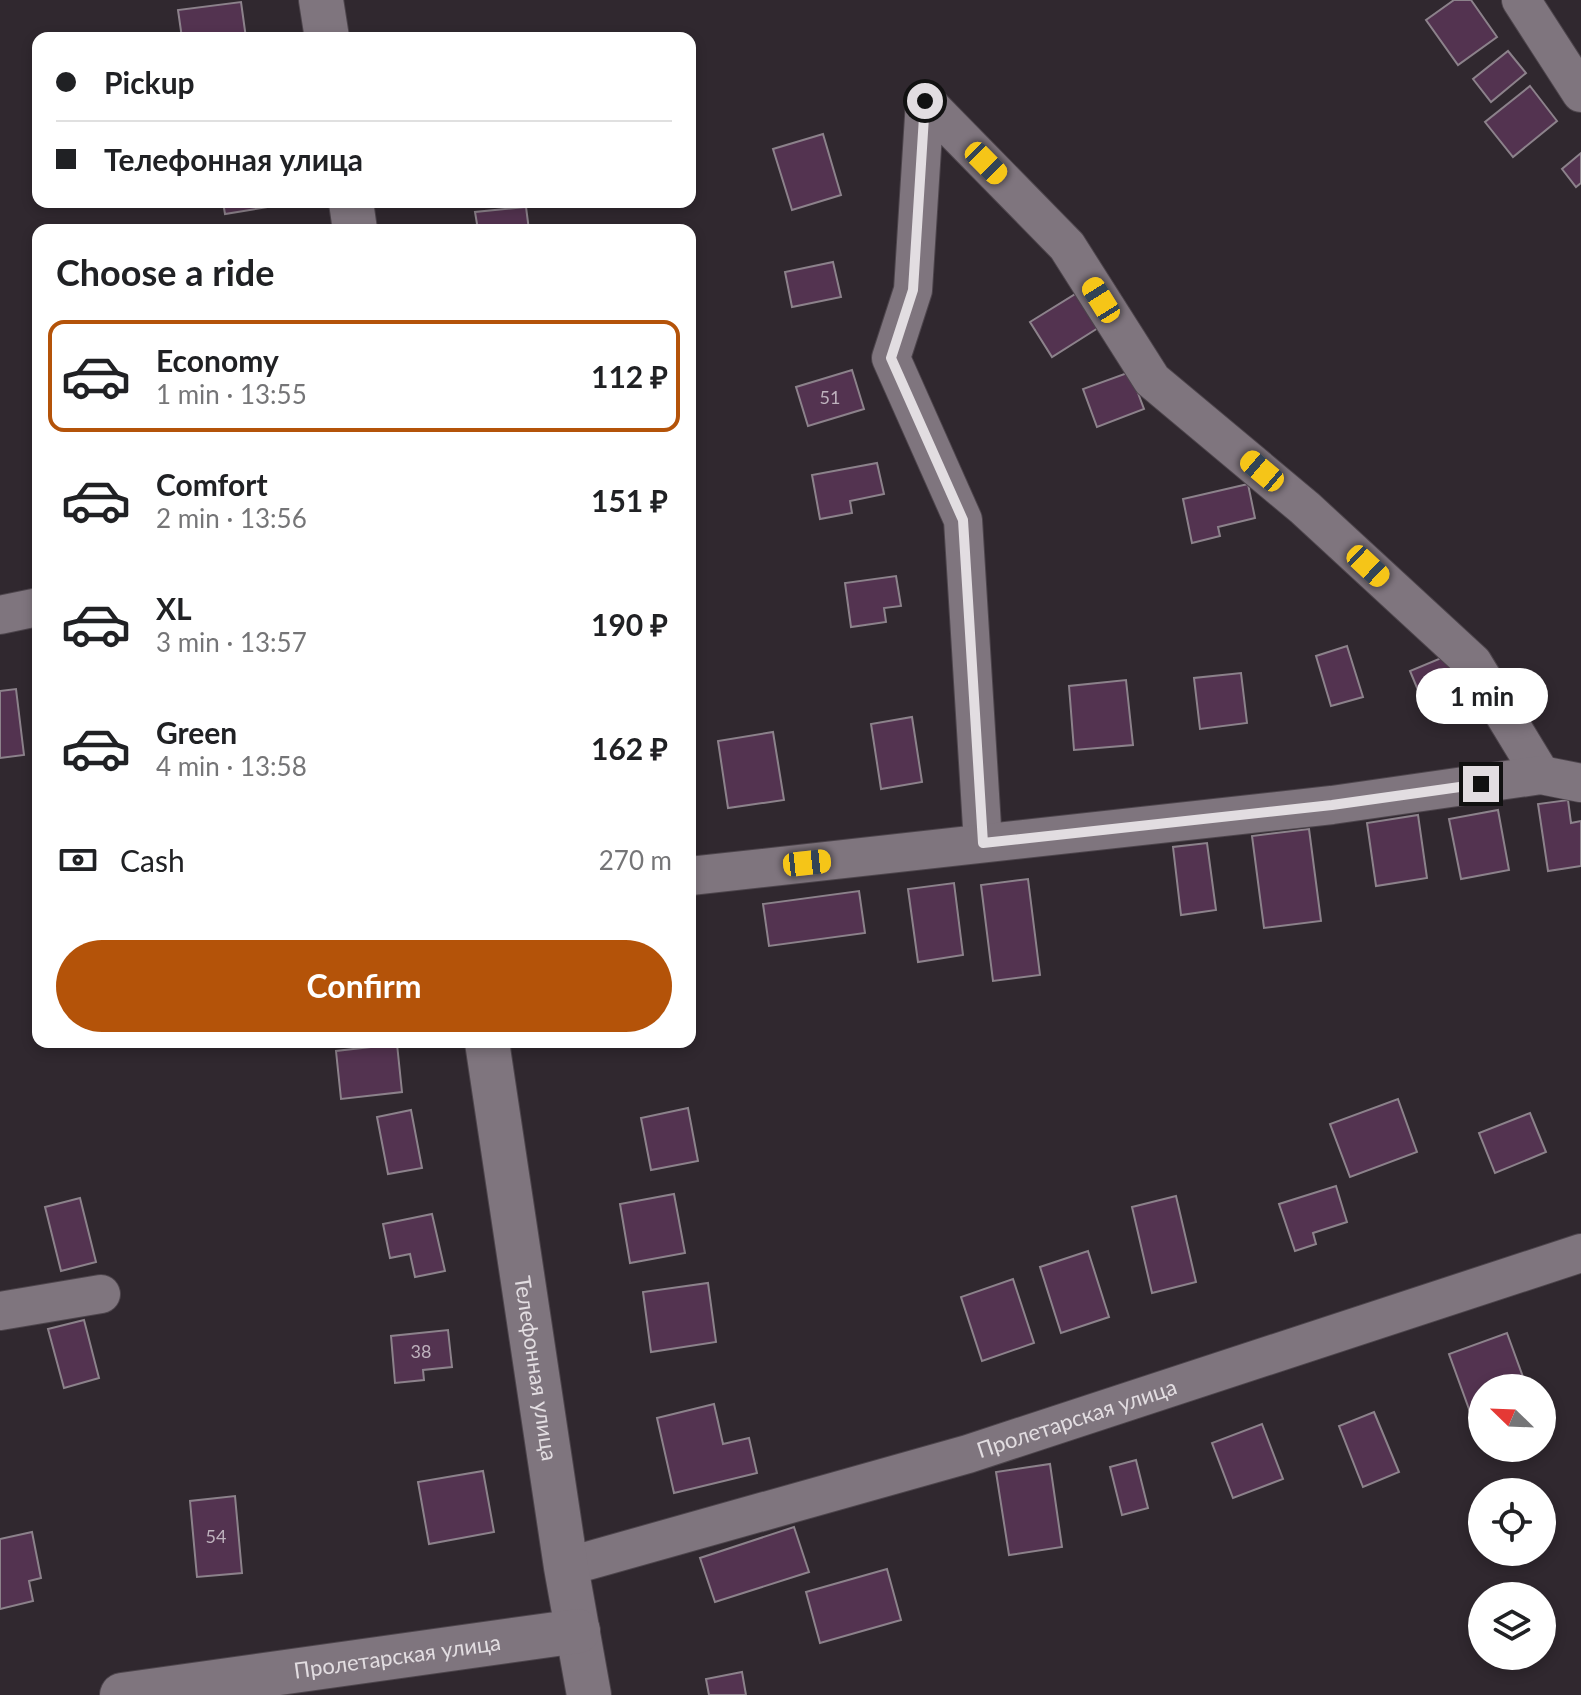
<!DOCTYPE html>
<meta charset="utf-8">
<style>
:root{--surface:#fff;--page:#f2f2f2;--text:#202124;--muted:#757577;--line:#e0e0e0;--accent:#b45309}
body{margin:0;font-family:Lato,sans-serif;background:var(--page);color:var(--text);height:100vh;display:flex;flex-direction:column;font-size:30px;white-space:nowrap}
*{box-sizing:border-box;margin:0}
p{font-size:26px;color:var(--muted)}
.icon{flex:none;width:44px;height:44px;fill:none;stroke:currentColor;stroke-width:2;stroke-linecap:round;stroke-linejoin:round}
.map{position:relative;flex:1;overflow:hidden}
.panel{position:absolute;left:32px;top:224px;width:664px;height:824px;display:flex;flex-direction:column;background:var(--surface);border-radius:16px;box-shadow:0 4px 12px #0003}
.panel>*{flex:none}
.hud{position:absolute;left:32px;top:32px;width:664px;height:176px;border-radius:16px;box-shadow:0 4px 12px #0003;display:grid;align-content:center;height:176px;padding:0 24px;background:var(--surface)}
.needle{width:52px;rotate:293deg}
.controls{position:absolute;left:1468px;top:1374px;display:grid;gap:16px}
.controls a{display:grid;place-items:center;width:88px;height:88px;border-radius:50%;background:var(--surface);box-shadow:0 4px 12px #0003;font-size:40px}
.end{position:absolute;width:36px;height:36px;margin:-18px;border:10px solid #e2dde1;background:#111;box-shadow:0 0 0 4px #111}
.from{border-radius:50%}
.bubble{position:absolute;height:56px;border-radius:28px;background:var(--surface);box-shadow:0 4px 12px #0003;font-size:26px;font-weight:700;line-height:56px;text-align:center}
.car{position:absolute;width:24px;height:48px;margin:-24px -12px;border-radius:10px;box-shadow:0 0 6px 2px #0007;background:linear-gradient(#f5c518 24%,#345 0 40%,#f5c518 0 76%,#345 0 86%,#f5c518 0)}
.hud b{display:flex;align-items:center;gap:28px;height:76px;font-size:30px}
.hud b+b{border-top:2px solid var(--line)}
.hud i{width:20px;height:20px;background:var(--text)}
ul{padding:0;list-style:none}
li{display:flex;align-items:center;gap:24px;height:112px;margin:0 16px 12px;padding:0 8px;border:4px solid transparent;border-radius:16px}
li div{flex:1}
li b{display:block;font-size:30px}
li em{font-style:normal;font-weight:700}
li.selected{border-color:var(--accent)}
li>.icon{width:72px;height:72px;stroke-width:1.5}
h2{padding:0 24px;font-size:36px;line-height:96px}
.pay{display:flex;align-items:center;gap:20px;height:88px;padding:0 24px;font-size:30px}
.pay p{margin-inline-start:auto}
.action{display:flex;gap:16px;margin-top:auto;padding:16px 24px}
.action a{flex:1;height:92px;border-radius:48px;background:var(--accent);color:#fff;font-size:32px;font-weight:700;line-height:92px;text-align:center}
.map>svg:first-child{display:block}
.building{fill:#533350;stroke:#8c828b;stroke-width:2}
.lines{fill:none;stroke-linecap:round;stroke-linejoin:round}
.minor-casing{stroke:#4d454c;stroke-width:40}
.tertiary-casing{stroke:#4d454c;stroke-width:46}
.minor{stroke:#7f757e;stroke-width:38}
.tertiary{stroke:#7f757e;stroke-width:44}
.route{stroke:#e2dde1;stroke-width:10}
.labels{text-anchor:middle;stroke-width:6;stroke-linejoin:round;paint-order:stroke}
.number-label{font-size:18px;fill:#beb2bd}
.street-label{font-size:22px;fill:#e2dde1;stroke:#30282f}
</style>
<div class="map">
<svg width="1581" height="1695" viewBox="0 0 1581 1695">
<rect width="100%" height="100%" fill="#30282f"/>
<g class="building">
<path d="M 1454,0 L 1471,0 L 1497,37 L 1458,65 L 1426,20 Z"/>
<path d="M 241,2 L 246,38 L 182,38 L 178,10 Z"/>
<path d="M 1508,51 L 1526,73 L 1491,102 L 1473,79 Z"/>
<path d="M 1530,86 L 1557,121 L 1513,157 L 1485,122 Z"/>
<path d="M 823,134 L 841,195 L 792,210 L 773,149 Z"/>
<path d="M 1581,153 L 1581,183 L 1576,187 L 1562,169 Z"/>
<path d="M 223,202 L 273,202 L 274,206 L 225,214 Z"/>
<path d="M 526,207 L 529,230 L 478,230 L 475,212 Z"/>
<path d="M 833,262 L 841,297 L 792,307 L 785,272 Z"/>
<path d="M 1077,293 L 1098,328 L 1052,357 L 1030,322 Z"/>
<path d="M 852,370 L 864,409 L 808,426 L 796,387 Z"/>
<path d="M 1130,372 L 1144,409 L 1097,427 L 1083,389 Z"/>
<path d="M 877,463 L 884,494 L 850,501 L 852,513 L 820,519 L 812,475 Z"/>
<path d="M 1248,484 L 1255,518 L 1218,527 L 1220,536 L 1192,543 L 1183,499 Z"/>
<path d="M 896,576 L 901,606 L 884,608 L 886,622 L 851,627 L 845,583 Z"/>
<path d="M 1347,646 L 1363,697 L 1331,706 L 1316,656 Z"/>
<path d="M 1446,656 L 1466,703 L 1430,719 L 1410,671 Z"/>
<path d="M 1241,673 L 1247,723 L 1200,729 L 1194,678 Z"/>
<path d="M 1126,680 L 1133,745 L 1074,750 L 1069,686 Z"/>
<path d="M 16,689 L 24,755 L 0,758 L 0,691 Z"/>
<path d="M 912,717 L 922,782 L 881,789 L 871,724 Z"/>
<path d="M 773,732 L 784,800 L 728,808 L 718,741 Z"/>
<path d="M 1568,800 L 1571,823 L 1581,821 L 1581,866 L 1548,871 L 1538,804 Z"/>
<path d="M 1498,810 L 1509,870 L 1461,879 L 1449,819 Z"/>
<path d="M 1418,815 L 1427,878 L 1376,886 L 1367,823 Z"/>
<path d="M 1309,829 L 1321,921 L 1264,928 L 1252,836 Z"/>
<path d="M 1207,843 L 1216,910 L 1181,915 L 1173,847 Z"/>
<path d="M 1028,879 L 1040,975 L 993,981 L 981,885 Z"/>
<path d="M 954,883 L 963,955 L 918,962 L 908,889 Z"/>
<path d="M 859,891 L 865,933 L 769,946 L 763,904 Z"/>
<path d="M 397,1044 L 402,1092 L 341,1099 L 336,1051 Z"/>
<path d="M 1398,1099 L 1417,1152 L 1350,1177 L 1330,1124 Z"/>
<path d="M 688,1108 L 698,1161 L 651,1170 L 641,1118 Z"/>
<path d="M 411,1110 L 422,1168 L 388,1174 L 377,1117 Z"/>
<path d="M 1530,1113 L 1546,1152 L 1495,1173 L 1479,1133 Z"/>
<path d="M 1336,1186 L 1347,1222 L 1313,1233 L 1316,1244 L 1295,1251 L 1279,1204 Z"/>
<path d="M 674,1194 L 685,1253 L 630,1263 L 620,1204 Z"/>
<path d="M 1176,1196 L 1196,1282 L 1152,1293 L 1132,1207 Z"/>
<path d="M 80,1198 L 96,1262 L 61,1271 L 45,1207 Z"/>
<path d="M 432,1214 L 445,1271 L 415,1277 L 410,1254 L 390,1258 L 383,1224 Z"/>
<path d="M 1088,1251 L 1109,1317 L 1061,1333 L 1040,1267 Z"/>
<path d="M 1013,1279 L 1034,1343 L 982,1361 L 961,1297 Z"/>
<path d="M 708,1283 L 716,1342 L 651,1352 L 643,1292 Z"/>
<path d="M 84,1320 L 99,1378 L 64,1388 L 48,1329 Z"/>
<path d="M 448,1330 L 452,1367 L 423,1370 L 424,1380 L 395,1383 L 391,1336 Z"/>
<path d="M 1507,1333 L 1527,1388 L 1482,1388 L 1482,1417 L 1473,1420 L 1449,1354 Z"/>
<path d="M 714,1404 L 723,1444 L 749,1438 L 757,1473 L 674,1493 L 657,1418 Z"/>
<path d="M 1374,1412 L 1399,1472 L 1363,1487 L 1339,1426 Z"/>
<path d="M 1262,1424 L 1283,1479 L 1233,1498 L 1212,1443 Z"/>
<path d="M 1136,1460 L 1148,1508 L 1122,1515 L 1110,1467 Z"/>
<path d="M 1050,1464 L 1062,1547 L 1009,1555 L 996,1472 Z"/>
<path d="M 483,1471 L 494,1532 L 429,1544 L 418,1482 Z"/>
<path d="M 235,1496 L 242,1573 L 197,1577 L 190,1501 Z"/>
<path d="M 794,1527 L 809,1572 L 715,1602 L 700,1558 Z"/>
<path d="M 32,1532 L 41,1578 L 29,1581 L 33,1601 L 0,1609 L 0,1539 Z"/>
<path d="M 887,1569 L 901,1620 L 820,1643 L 806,1592 Z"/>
<path d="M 742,1672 L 746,1695 L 709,1695 L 706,1679 Z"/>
</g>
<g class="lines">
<g class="minor-casing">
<g id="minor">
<path d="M 1521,0 L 1581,93"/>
<path d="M 0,615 L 38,607"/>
<path d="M 983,843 L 963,520 L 891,358 L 913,290 L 925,101 L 1067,246 L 1152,380 L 1305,508 L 1473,663 L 1541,775"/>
<path d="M 690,876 L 1332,805 L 1541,775 L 1581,783"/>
<path d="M 0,1311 L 101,1294"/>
<path id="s1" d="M 566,1567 L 968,1454 L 1581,1253"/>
</g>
</g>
<g class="tertiary-casing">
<g id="tertiary">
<path d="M 321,0 L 327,38"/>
<path d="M 351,202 L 355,230"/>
<path id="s2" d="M 487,1042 L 566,1567 L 589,1695"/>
<path id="s3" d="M 122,1695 L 578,1631"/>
</g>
</g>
<use href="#minor" class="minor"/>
<use href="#tertiary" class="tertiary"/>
</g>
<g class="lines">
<path class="route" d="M 925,101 L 913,290 L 891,358 L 963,520 L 983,843 L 1332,805 L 1481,784"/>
</g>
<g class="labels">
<g class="number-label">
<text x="830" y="404">51</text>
<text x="421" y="1358">38</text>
<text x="216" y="1543">54</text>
</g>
<g class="street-label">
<text dy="8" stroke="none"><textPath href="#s2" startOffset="330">Телефонная улица</textPath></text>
<text dy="8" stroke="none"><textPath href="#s1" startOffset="532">Пролетарская улица</textPath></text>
<text dy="8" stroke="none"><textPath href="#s3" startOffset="278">Пролетарская улица</textPath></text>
</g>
</g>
</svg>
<div class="controls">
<a><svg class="needle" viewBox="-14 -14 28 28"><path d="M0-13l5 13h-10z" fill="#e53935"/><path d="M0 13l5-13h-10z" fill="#757577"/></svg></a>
<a><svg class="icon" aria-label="locate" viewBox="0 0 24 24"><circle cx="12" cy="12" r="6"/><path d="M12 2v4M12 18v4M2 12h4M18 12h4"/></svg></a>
<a><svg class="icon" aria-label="layers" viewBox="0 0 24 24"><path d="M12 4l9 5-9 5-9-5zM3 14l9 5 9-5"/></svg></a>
</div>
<i class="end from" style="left:925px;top:101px"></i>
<i class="end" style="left:1481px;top:784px"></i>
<div class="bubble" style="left:1416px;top:668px;width:132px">1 min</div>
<i class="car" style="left:986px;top:163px;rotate:135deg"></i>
<i class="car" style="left:1101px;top:300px;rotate:328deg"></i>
<i class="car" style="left:1262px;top:471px;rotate:310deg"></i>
<i class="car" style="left:1368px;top:566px;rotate:133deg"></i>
<i class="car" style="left:807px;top:863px;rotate:84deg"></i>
<div class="hud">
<b><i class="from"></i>Pickup</b>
<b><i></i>Телефонная улица</b>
</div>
<section class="panel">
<h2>Choose a ride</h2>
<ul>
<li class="selected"><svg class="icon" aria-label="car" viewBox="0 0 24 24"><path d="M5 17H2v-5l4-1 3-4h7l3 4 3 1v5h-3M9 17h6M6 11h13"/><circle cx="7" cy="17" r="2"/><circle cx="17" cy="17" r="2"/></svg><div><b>Economy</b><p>1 min · 13:55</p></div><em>112 ₽</em></li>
<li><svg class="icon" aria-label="car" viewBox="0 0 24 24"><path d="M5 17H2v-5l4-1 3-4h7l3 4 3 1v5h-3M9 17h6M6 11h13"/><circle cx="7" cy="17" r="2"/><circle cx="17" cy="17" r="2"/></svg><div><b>Comfort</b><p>2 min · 13:56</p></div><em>151 ₽</em></li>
<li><svg class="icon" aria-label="car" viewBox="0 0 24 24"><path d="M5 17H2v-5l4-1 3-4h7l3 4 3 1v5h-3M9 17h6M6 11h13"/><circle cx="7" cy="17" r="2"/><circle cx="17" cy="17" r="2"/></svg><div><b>XL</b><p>3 min · 13:57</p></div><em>190 ₽</em></li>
<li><svg class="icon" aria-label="car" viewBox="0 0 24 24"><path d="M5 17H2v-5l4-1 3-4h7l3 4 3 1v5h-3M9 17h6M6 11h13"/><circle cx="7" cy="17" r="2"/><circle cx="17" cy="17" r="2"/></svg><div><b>Green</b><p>4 min · 13:58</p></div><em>162 ₽</em></li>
</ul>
<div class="pay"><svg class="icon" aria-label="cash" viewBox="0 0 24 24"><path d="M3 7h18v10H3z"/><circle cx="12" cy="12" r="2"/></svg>Cash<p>270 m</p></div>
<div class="action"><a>Confirm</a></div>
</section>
</div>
